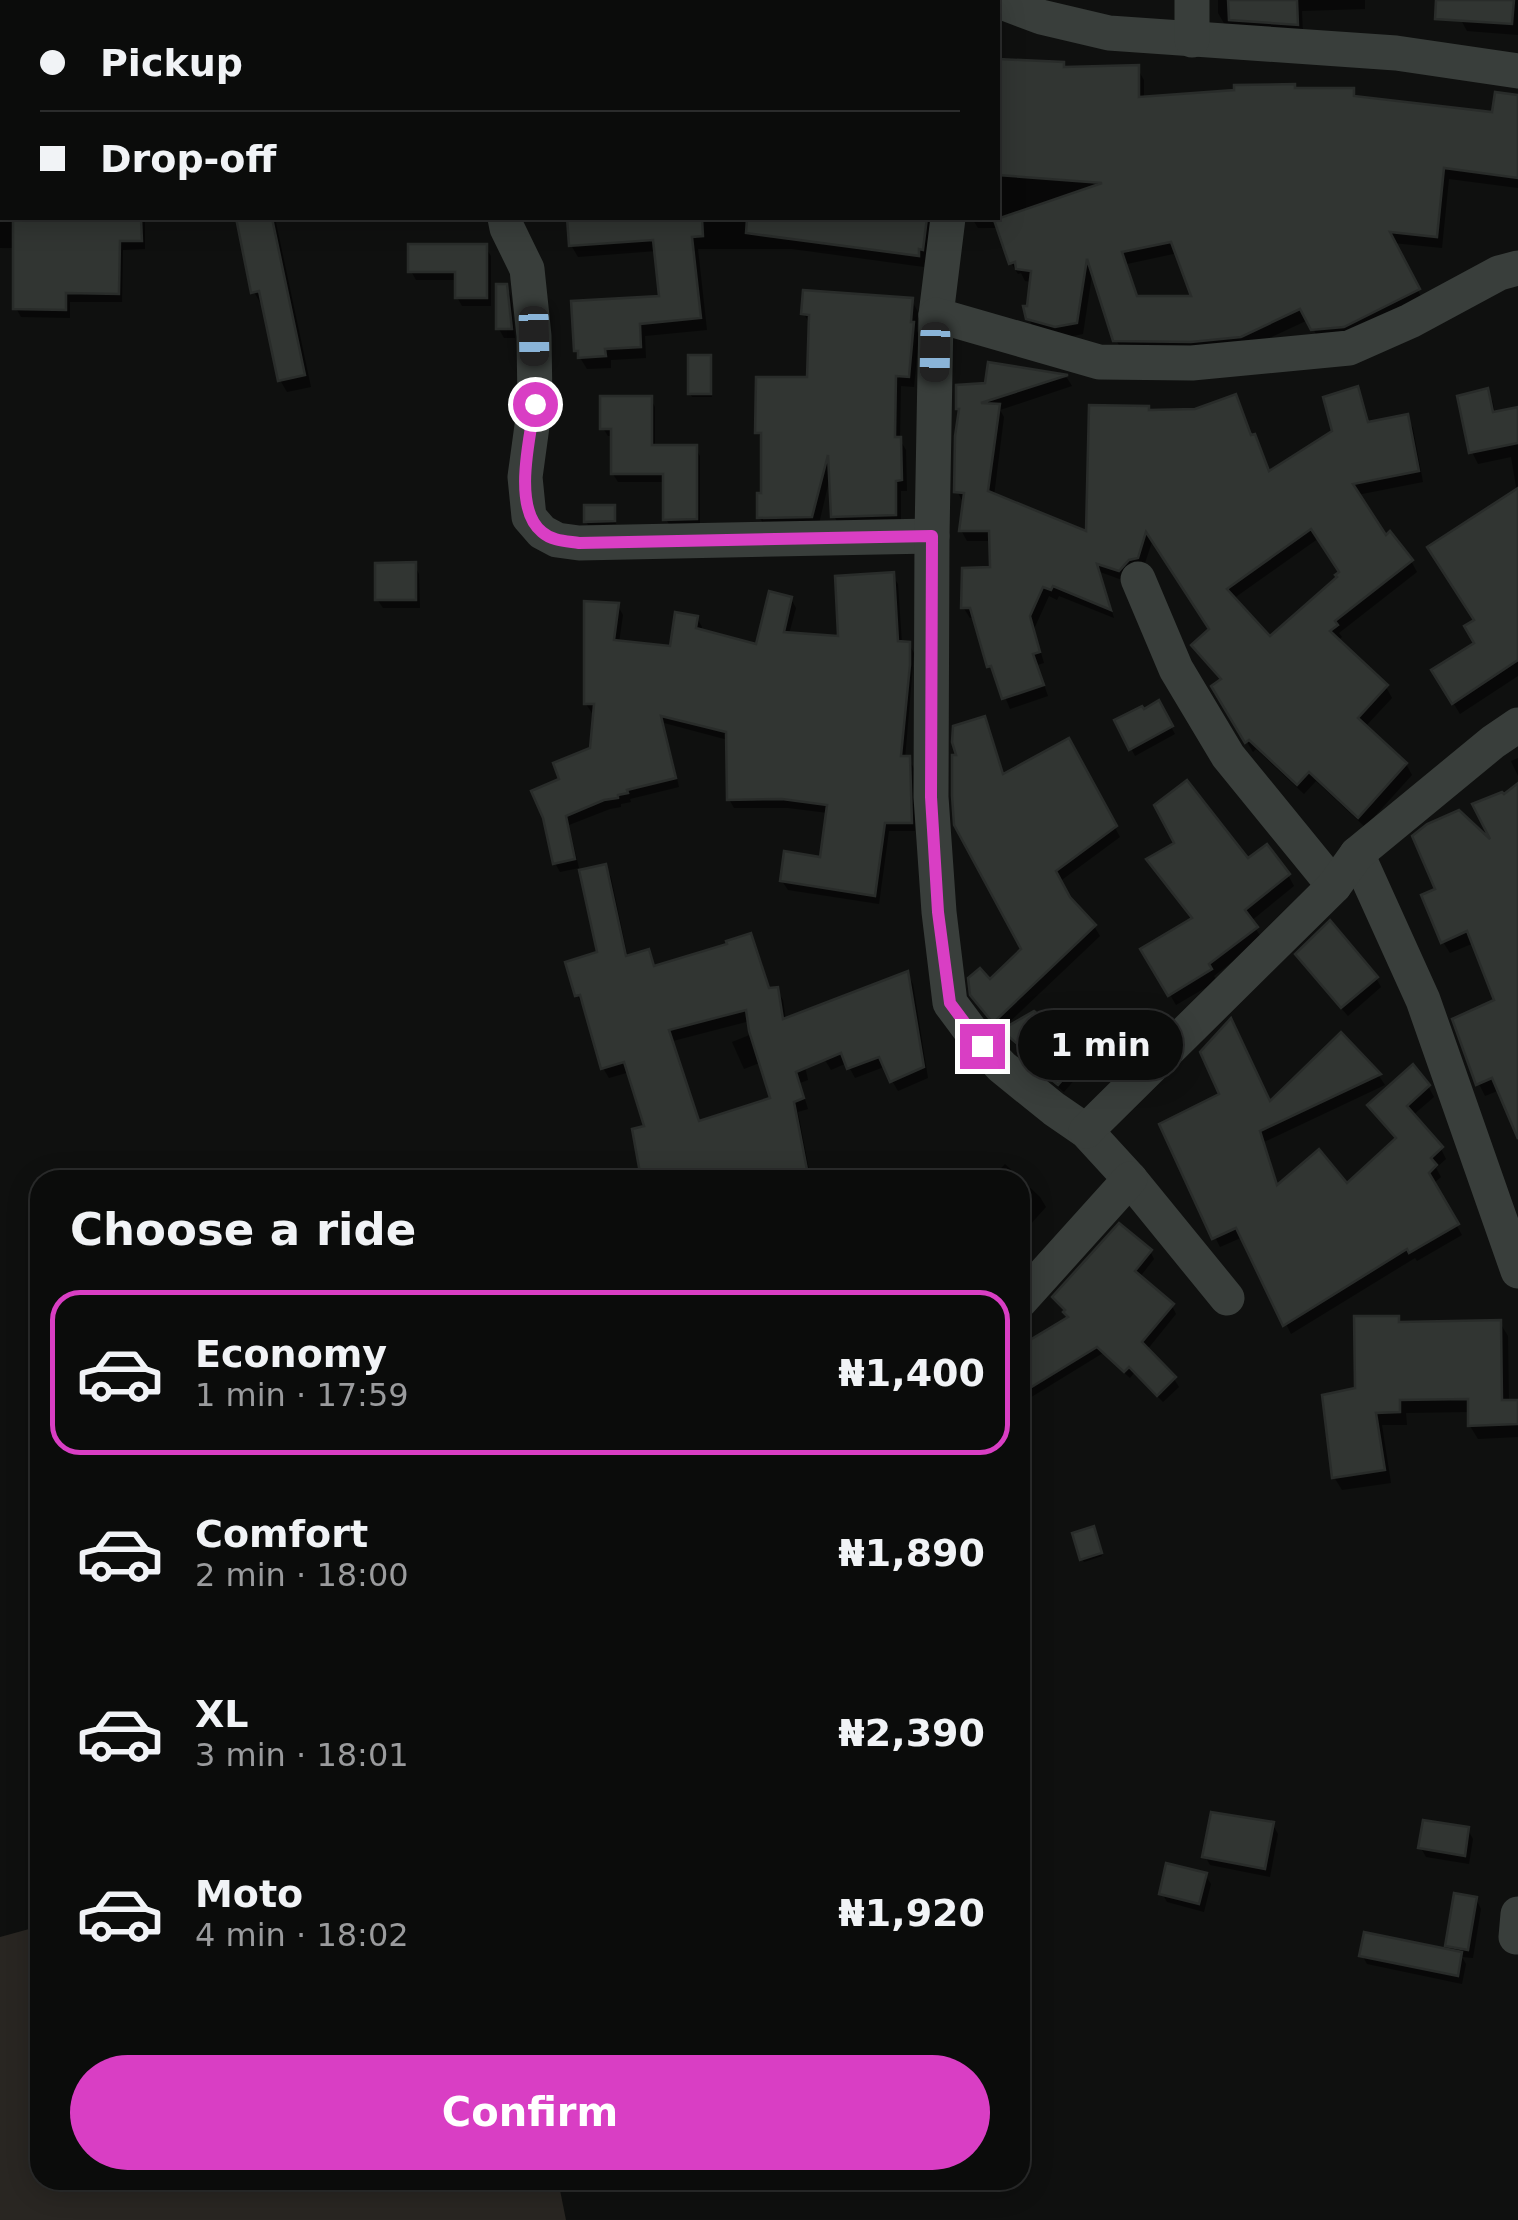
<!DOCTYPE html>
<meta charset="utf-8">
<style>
:root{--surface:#0b0c0b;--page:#191a19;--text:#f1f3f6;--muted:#9a9b9d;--line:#2b2c2c;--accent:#d93ec4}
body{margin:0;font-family:"DejaVu Sans",sans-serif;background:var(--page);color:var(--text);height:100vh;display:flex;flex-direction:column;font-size:38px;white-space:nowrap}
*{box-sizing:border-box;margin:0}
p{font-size:32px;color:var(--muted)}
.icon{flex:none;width:55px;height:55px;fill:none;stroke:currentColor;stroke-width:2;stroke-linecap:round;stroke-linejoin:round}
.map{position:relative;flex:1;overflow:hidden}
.sheet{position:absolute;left:30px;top:1170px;width:1000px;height:1020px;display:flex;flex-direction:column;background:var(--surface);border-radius:30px;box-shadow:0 5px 25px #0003,0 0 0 2px var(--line)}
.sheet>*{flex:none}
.top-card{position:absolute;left:0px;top:0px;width:1000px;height:220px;box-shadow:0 5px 25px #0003,0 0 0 2px var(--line);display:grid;align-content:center;height:220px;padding:0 40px;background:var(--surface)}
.end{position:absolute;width:45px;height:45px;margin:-22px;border:12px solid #d93ec4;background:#fff;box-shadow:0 0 0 5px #fff}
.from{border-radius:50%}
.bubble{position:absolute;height:70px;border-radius:35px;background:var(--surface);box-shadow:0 5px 25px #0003,0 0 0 2px var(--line);font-size:32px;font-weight:600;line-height:70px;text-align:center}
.car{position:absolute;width:30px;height:60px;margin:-30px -15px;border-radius:12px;box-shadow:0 0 8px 2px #0007;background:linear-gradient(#222 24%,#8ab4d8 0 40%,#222 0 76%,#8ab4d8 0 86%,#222 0)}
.top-card b{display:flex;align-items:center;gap:35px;height:95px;font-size:38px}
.top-card b+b{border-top:2px solid var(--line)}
.top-card i{width:25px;height:25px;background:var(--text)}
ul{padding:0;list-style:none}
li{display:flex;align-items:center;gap:30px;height:165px;margin:0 20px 15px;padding:0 20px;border:5px solid transparent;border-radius:30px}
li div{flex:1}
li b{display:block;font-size:38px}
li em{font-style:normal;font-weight:600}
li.active{border-color:var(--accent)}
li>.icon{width:90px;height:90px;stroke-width:1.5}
h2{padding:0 40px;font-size:45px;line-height:120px}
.cta{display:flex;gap:20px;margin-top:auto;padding:20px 40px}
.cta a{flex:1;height:115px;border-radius:60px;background:var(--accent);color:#fff;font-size:40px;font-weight:600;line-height:115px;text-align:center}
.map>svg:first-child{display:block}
.green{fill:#292622}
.shadow{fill:#0007;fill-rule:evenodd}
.building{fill:#313532;stroke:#292c2a;stroke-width:2.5;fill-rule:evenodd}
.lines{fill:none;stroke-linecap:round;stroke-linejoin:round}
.street{stroke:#393e3b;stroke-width:35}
.route{stroke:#d93ec4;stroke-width:12}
</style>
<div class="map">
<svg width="1518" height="2220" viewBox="0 0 1518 2220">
<rect width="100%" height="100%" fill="#0f100f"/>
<path class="green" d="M 40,1926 L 40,2180 L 558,2180 L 566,2220 L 0,2220 L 0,1937 Z"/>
<g class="shadow">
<path d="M 28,0 L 97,0 L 97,2 L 27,2 Z"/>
<path d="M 517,0 L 593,0 L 593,2 L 519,2 Z"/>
<path d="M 742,0 L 781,0 L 782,2 L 742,2 Z"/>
<path d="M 871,0 L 971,0 L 973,2 L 871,2 Z"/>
<path d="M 1218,0 L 1365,0 L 1365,9 L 1302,11 L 1303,35 L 1225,25 L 1218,13 Z"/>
<path d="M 1462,0 L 1518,0 L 1518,35 L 1467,31 L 1461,20 Z"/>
<path d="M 998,61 L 1063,64 L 1066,69 L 1137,68 L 1144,80 L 1144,100 L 1296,91 L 1353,91 L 1357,98 L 1495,115 L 1518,98 L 1518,188 L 1449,179 L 1442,248 L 1393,243 L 1424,302 L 1320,341 L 1308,320 L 1248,348 L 1123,352 L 1116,340 L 1093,269 L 1083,334 L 1063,338 L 1035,330 L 1028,318 L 1032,282 L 1025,281 L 1021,273 L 1018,274 L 1011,263 L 999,228 L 978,228 L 972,218 L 998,218 ZM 1178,253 L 1194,298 L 1138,298 L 1127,264 Z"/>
<path d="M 0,196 L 2,196 L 2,218 L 145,218 L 145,249 L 123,250 L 122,302 L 70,302 L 70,318 L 21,317 L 16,308 L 16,248 L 0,248 Z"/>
<path d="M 238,218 L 275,218 L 311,387 L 287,392 L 280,380 L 264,304 L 261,304 L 254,292 Z"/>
<path d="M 570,218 L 937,218 L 928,261 L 925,260 L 924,267 L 792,249 L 698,249 L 707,330 L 645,336 L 646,358 L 611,360 L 611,368 L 587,369 L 576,351 L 661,299 L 657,251 L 578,257 L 571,245 Z"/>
<path d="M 485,247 L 491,256 L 491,306 L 462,306 L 457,297 L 457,280 L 416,280 L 411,271 Z"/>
<path d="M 506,287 L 511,296 L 515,338 L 504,338 L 499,329 Z"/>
<path d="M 912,301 L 918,312 L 917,331 L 919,335 L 914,387 L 901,386 L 900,440 L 906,450 L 907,491 L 901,491 L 901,526 L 840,527 L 834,516 L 830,477 L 818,528 L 766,529 L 760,518 L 764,495 L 764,442 L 758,432 L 809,380 L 811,326 L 804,314 Z"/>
<path d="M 710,357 L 712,361 L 712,397 L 692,397 L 690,393 Z"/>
<path d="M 990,365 L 1067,378 L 1072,386 L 1000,410 L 1004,417 L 994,496 L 1089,534 L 1150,413 L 1252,437 L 1270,473 L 1335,432 L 1357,389 L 1363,400 L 1370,424 L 1407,417 L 1413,428 L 1423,482 L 1357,495 L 1385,539 L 1411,561 L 1417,572 L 1339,633 L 1342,637 L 1337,641 L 1386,687 L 1392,698 L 1365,727 L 1406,764 L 1412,775 L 1365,827 L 1316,781 L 1304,794 L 1256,749 L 1253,752 L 1214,687 L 1222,681 L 1200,656 L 1194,646 L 1212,630 L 1153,539 L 1143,569 L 1125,581 L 1100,572 L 1114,618 L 1059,596 L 1057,600 L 1049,596 L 1034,629 L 1044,663 L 1037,665 L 1048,696 L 1010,709 L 997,677 L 990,666 L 975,618 L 970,618 L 963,607 L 992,569 L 991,541 L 967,541 L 961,530 L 963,502 L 957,491 L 961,413 L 958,408 L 987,386 ZM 1319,538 L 1342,573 L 1340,578 L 1270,640 L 1233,599 Z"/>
<path d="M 1487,391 L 1493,402 L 1495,414 L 1518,409 L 1518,676 L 1460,714 L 1434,671 L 1478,644 L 1477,622 L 1517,492 L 1511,457 L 1478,464 L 1472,452 Z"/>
<path d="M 650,398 L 655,407 L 655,448 L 695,448 L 700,456 L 700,527 L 671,528 L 666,519 L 666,482 L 618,482 L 613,474 L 613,436 L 608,436 L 603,428 Z"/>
<path d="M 614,508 L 616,524 L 588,525 L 586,521 Z"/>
<path d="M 414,565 L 419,574 L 420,608 L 383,608 L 377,599 Z"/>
<path d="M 892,575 L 898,584 L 902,644 L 909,644 L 914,653 L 905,759 L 908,759 L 914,768 L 915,831 L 889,831 L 879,904 L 788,890 L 782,881 L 822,860 L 828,813 L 788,808 L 734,808 L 729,799 L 728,740 L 664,723 L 679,787 L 630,799 L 631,802 L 621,804 L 621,807 L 610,809 L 569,825 L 579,868 L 560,872 L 555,863 L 562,780 L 592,749 L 596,713 L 592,713 L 586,704 L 618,606 L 623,615 L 619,643 L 672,648 L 697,618 L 702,627 L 701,632 L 758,647 L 791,599 L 796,608 L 789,634 L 841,639 Z"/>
<path d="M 1158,704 L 1175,734 L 1135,756 L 1117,721 L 1143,712 Z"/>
<path d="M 984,719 L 990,728 L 1004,776 L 1068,742 L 1120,837 L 1059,882 L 1069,899 L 1094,926 L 1100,936 L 1000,1031 L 979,1005 L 990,983 L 1024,950 Z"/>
<path d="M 1518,758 L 1518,776 L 1511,761 Z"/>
<path d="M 1518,788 L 1518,1133 L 1500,1090 L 1485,1096 L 1474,1074 L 1498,1001 L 1474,943 L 1450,953 L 1443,942 L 1497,849 L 1504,797 Z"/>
<path d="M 605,867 L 611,877 L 628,958 L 648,952 L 656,968 L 730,946 L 750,936 L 756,946 L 771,991 L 777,990 L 783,1000 L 786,1021 L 907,974 L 913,984 L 928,1078 L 898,1091 L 884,1067 L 855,1078 L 847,1063 L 831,1070 L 825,1060 L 801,1049 L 808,1080 L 800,1083 L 808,1109 L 798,1112 L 811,1180 L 643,1180 L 634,1131 L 647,1128 L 630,1072 L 609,1078 L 603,1068 L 583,1006 L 577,995 L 600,954 ZM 750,1021 L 752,1034 L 732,1042 L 744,1069 L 762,1062 L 773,1099 L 700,1123 L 673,1041 Z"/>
<path d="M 1288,875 L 1294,886 L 1251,921 L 1262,939 L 1214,976 L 1217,981 L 1176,1005 L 1144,950 L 1194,920 Z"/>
<path d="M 1303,964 L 1376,978 L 1381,987 L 1348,1016 Z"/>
<path d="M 1004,1031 L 1083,1055 L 1088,1064 L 1064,1092 L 1028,1063 L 1022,1054 L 1024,1052 L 1009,1039 Z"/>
<path d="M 1341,1035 L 1379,1076 L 1385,1085 L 1264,1142 L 1279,1188 L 1347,1186 L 1398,1140 L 1376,1116 L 1428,1086 L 1434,1097 L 1412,1116 L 1441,1149 L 1446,1159 L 1436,1168 L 1441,1177 L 1433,1184 L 1462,1235 L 1417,1261 L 1415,1258 L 1291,1334 L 1243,1237 L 1220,1247 L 1215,1237 L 1270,1104 Z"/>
<path d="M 1005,1164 L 1040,1197 L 1046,1207 L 1020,1236 L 1020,1180 L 990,1180 Z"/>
<path d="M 1150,1251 L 1154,1259 L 1139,1278 L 1172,1306 L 1176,1314 L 1147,1350 L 1174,1379 L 1179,1387 L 1163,1402 L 1134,1373 L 1130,1378 L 1103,1353 L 1033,1396 L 1020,1401 L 1020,1349 L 1070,1319 L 1055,1298 Z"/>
<path d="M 1398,1318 L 1401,1324 L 1500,1323 L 1508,1336 L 1509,1403 L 1518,1402 L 1518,1437 L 1478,1439 L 1470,1426 L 1470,1412 L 1406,1413 L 1407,1425 L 1382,1425 L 1391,1483 L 1342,1490 L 1334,1477 L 1357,1390 Z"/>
<path d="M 1095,1533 L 1102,1556 L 1084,1562 L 1082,1559 Z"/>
<path d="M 1273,1825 L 1278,1834 L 1270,1877 L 1210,1865 L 1205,1856 Z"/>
<path d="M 1468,1830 L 1473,1839 L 1469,1864 L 1426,1857 L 1421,1848 Z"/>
<path d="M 1205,1875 L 1211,1884 L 1204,1912 L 1167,1902 L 1162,1893 Z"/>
<path d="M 1476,1899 L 1481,1909 L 1473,1958 L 1462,1957 L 1466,1964 L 1462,1984 L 1367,1964 L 1362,1955 L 1451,1953 L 1447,1946 Z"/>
</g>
<g class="building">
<path d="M 1228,0 L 1297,0 L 1298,25 L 1229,20 Z"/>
<path d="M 1436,0 L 1514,0 L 1512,24 L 1435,19 Z"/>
<path d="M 998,59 L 1064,62 L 1064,67 L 1139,65 L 1139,97 L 1234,90 L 1234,85 L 1295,84 L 1295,88 L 1354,88 L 1354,96 L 1492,112 L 1495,92 L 1518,95 L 1518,178 L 1444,168 L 1437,237 L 1390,232 L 1420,289 L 1344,327 L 1311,330 L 1300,309 L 1241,337 L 1191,342 L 1113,341 L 1087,259 L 1077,323 L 1055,327 L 1026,319 L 1023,306 L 1027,306 L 1031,271 L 1016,269 L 1015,262 L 1009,264 L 994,220 L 1102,183 L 998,175 ZM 1171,242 L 1191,296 L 1137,296 L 1122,252 Z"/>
<path d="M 13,218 L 141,218 L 142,241 L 120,241 L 119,294 L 66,293 L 66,310 L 13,309 Z"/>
<path d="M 236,218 L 272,218 L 305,375 L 278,381 L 259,291 L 251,293 Z"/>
<path d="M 567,218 L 702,218 L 703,236 L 692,237 L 701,318 L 640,324 L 641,347 L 605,349 L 606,356 L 578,358 L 578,351 L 574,351 L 571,301 L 659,296 L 653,240 L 569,246 Z"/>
<path d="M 747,218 L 927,218 L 923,250 L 919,249 L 919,256 L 746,233 Z"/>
<path d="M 408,244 L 487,244 L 487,298 L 455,298 L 455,272 L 408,272 Z"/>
<path d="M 496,284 L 507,284 L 512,329 L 496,329 Z"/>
<path d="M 803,290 L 913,298 L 911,322 L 914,322 L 909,377 L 896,376 L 895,437 L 901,437 L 902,480 L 896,481 L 896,515 L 831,517 L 828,455 L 812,517 L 757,518 L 757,493 L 761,493 L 761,433 L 755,433 L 756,377 L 807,377 L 809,315 L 801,314 Z"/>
<rect x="688" y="355" width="23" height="39"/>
<path d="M 988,362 L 1068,375 L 981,403 L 1000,404 L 988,491 L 1086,531 L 1089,405 L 1149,406 L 1149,410 L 1195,409 L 1236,394 L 1251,435 L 1255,434 L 1269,471 L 1332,431 L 1323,397 L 1358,386 L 1368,422 L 1408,414 L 1419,471 L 1353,484 L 1386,535 L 1390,531 L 1413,560 L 1335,621 L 1338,625 L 1330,631 L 1388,685 L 1358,718 L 1407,763 L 1358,818 L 1309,772 L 1297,785 L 1249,740 L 1245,743 L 1211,686 L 1221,679 L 1191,645 L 1209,629 L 1146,532 L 1138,558 L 1129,560 L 1119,571 L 1097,564 L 1111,610 L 1053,586 L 1051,590 L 1043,587 L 1030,616 L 1040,652 L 1033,654 L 1044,685 L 1002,699 L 991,666 L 987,667 L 970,608 L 961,608 L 962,568 L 990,567 L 989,531 L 959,531 L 964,493 L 954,492 L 955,436 L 959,409 L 956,409 L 956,385 L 985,383 ZM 1311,529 L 1339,572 L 1335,575 L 1337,577 L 1270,636 L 1227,589 Z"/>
<path d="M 1488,388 L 1493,412 L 1518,407 L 1518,443 L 1469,453 L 1457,396 Z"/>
<path d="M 600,396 L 652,396 L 652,445 L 697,445 L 697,519 L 663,520 L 663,474 L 611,474 L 611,429 L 600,429 Z"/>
<path d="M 1518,488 L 1518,660 L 1452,704 L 1431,670 L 1474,643 L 1464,626 L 1474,620 L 1427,547 Z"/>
<path d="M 584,505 L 615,505 L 615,521 L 584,522 Z"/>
<path d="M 416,562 L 416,600 L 375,600 L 375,563 Z"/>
<path d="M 894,572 L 898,641 L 910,642 L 910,665 L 901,756 L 910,756 L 912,823 L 885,823 L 875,896 L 780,881 L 784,851 L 820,857 L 827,805 L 782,799 L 727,800 L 726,732 L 661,716 L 676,778 L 627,790 L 628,793 L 618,795 L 618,798 L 604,800 L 566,816 L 575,859 L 553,864 L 543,818 L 531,791 L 559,779 L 553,763 L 590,748 L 594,704 L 584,704 L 584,601 L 619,603 L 614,640 L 670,646 L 675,612 L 698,616 L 696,628 L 756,644 L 769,591 L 792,597 L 784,632 L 838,636 L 835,576 Z"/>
<path d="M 1159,700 L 1173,726 L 1129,750 L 1114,720 L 1142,706 L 1144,709 Z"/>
<path d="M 985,716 L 1003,774 L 1069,738 L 1117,826 L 1056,871 L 1070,897 L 1096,925 L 993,1023 L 970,995 L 968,978 L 980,968 L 990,979 L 1021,949 L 954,825 L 952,796 L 952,755 L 956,755 L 952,742 L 953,726 Z"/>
<path d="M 1187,780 L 1248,858 L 1267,844 L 1290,874 L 1245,910 L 1258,927 L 1209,964 L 1212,969 L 1168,996 L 1140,949 L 1192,918 L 1146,859 L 1174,843 L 1154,805 Z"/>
<path d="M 1518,783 L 1518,1139 L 1492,1078 L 1476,1085 L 1452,1019 L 1494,1000 L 1467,931 L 1441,943 L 1421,895 L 1435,889 L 1412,836 L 1427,824 L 1459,810 L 1490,839 L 1472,804 L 1502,792 L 1504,794 Z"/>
<path d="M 606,864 L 626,956 L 649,949 L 654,966 L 727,944 L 726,941 L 751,933 L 769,988 L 778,987 L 783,1019 L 908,971 L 924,1067 L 890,1082 L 879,1057 L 847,1069 L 841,1053 L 796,1072 L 804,1098 L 794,1102 L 809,1180 L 654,1180 L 653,1171 L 640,1173 L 632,1129 L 644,1126 L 624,1062 L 601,1069 L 580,995 L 575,996 L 565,962 L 597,952 L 579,870 ZM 746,1010 L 749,1031 L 770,1098 L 699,1121 L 669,1030 Z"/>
<path d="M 1330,920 L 1378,977 L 1341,1008 L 1295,954 Z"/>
<path d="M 1034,1011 L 1085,1053 L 1058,1085 L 1019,1054 L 1023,1049 L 1001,1030 Z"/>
<path d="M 1231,1018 L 1270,1101 L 1341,1032 L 1381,1074 L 1260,1131 L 1277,1185 L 1319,1149 L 1347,1183 L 1396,1138 L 1367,1105 L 1413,1064 L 1430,1085 L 1407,1106 L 1443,1147 L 1431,1158 L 1437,1165 L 1429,1173 L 1459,1224 L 1409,1253 L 1407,1249 L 1283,1326 L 1236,1228 L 1212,1239 L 1159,1124 L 1219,1094 L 1200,1052 Z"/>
<path d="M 1119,1223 L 1152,1250 L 1135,1271 L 1174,1304 L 1142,1342 L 1176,1377 L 1157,1396 L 1129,1367 L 1124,1372 L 1097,1347 L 1020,1394 L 1020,1346 L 1068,1317 L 1063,1312 L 1065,1310 L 1052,1297 Z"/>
<path d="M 1354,1316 L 1399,1316 L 1399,1322 L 1501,1320 L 1502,1400 L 1518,1400 L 1518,1424 L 1468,1426 L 1468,1399 L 1400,1400 L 1400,1412 L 1376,1413 L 1385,1470 L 1332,1478 L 1322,1395 L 1355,1388 Z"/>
<path d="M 1094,1526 L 1102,1553 L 1080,1560 L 1072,1533 Z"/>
<path d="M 1211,1812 L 1274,1822 L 1265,1869 L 1202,1857 Z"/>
<path d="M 1423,1820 L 1469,1827 L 1465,1856 L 1418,1848 Z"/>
<path d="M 1166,1863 L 1207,1873 L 1199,1904 L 1159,1894 Z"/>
<path d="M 1454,1893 L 1477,1897 L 1468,1950 L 1445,1946 Z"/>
<path d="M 1364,1932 L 1462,1952 L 1458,1976 L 1359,1956 Z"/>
</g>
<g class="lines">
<g class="street">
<path d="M 473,0 L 473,2"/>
<path d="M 996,0 L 1041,17 L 1109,33 L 1396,53 L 1518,71"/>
<path d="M 1192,0 L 1192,40"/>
<path d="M 0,19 L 2,10"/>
<path d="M 505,218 L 507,228 L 527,269 L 534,336 L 535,404 L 525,477 L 529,517 L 542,532 L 557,540 L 579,543 L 932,536"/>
<path d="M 948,218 L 936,315 L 932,536 L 931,797 L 939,912 L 950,1003 L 982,1046 L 1002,1067 L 1054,1109 L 1086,1131 L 1130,1179 L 1227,1298"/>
<path d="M 936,315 L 1099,362 L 1192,363 L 1349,348 L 1410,321 L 1499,273 L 1518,268"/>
<path d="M 1138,579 L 1176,669 L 1228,756 L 1334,886"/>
<path d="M 1357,854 L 1423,1000 L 1518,1271"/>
<path d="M 1086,1131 L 1334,886 L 1357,854 L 1493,742 L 1518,725"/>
<path d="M 1020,1301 L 1130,1179"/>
<path d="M 1516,1937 L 1518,1914"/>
</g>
</g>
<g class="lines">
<path class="route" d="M 535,404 C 530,437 512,508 542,532 C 552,541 566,541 579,543 L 932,536 L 931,797 L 938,912 L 950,1003 L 982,1046"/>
</g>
</svg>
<i class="end from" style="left:535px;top:404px"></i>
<i class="end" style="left:982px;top:1046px"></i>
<div class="bubble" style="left:1018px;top:1010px;width:165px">1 min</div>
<i class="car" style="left:534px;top:336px;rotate:179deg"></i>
<i class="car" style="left:935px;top:352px;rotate:181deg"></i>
<div class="top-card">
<b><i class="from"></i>Pickup</b>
<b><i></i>Drop-off</b>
</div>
<section class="sheet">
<h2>Choose a ride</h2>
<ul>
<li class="active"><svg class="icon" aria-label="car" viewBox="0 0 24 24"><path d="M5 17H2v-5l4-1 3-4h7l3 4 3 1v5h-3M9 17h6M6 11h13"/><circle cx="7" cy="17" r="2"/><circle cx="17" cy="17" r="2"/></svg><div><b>Economy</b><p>1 min · 17:59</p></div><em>₦1,400</em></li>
<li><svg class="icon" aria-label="car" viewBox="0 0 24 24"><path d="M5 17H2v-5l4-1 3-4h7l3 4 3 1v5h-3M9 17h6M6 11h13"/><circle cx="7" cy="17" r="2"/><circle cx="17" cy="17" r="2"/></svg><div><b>Comfort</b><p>2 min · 18:00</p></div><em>₦1,890</em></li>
<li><svg class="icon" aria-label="car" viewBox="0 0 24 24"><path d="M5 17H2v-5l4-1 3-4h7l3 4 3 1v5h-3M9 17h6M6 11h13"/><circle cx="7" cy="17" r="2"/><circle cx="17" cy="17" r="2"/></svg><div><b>XL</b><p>3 min · 18:01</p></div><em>₦2,390</em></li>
<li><svg class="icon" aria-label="car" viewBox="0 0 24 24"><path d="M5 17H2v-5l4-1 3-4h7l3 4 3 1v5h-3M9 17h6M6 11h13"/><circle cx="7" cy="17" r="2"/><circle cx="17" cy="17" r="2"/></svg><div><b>Moto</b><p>4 min · 18:02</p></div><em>₦1,920</em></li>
</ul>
<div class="cta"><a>Confirm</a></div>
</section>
</div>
